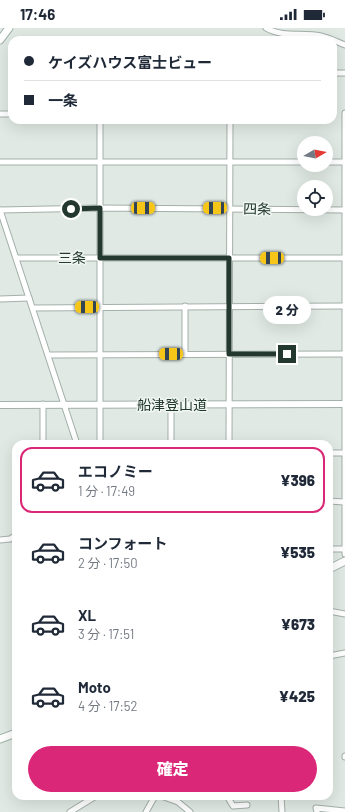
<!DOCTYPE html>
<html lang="ja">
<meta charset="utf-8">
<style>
:root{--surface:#fff;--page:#f2f2f3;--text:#1f2937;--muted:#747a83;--line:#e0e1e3;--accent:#db2777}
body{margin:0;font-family:Barlow,"Noto Sans JP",sans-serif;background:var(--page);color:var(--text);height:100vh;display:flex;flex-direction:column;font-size:15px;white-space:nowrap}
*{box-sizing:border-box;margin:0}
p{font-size:13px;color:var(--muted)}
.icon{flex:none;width:22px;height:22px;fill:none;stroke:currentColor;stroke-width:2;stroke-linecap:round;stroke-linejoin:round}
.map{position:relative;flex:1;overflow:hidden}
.panel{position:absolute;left:12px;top:412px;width:321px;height:360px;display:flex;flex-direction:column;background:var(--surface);border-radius:12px;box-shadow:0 4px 16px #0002}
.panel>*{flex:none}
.banner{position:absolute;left:8px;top:8px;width:329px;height:88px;border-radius:12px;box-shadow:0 4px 16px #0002;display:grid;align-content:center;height:88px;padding:0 16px;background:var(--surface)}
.needle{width:26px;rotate:81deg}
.controls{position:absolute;left:297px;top:108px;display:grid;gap:8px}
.controls a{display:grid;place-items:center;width:36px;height:36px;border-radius:50%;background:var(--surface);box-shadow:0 4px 16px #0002;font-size:20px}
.end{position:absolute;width:18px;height:18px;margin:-9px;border:5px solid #23382e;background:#fff;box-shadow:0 0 0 2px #fff}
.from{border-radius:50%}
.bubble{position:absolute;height:28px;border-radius:14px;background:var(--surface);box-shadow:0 4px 16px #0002;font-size:13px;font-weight:800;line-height:28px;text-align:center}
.car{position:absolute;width:12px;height:24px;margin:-12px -6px;border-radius:5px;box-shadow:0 0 3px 1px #0007;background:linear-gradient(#f5c518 24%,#345 0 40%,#f5c518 0 76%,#345 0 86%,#f5c518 0)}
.banner b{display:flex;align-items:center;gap:14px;height:38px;font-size:15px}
.banner b+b{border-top:1px solid var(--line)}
.banner i{width:10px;height:10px;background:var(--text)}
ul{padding:7px 0 0;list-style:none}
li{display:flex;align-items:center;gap:12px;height:66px;margin:0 8px 6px;padding:0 8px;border:2px solid transparent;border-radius:12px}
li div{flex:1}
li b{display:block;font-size:15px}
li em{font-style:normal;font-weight:800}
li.active{border-color:var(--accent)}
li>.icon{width:36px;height:36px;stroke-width:1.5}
.button{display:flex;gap:8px;margin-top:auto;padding:8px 16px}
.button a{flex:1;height:46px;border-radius:24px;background:var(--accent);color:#fff;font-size:16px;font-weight:800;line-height:46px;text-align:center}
.status{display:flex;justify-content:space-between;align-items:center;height:28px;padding:0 20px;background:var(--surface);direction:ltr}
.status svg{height:11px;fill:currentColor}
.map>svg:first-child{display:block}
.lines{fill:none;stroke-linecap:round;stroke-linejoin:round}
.minor-casing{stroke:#a4b0aa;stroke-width:7}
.tertiary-casing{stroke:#a4b0aa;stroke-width:8}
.secondary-casing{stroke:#a1b4a9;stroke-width:9}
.minor{stroke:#fff;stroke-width:5}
.tertiary{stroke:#fff;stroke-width:6}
.secondary{stroke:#fff;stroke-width:7}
.route{stroke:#23382e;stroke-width:5}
.labels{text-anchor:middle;stroke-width:3;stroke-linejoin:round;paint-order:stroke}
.street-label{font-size:14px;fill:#23382e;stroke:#f0f6f2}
</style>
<div class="status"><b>17:46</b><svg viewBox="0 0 49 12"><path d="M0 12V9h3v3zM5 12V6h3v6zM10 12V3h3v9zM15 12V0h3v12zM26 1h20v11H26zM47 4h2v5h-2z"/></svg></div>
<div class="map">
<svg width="345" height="784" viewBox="0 0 345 784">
<rect width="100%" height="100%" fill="#e0e9e4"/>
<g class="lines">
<g class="minor-casing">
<g id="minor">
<path d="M 266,0 C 284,10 302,4 321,8 C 330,10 337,14 345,17"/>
<path d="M 333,48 L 337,45 L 345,45"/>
<path d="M 345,85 L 345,526"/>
<path d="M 0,86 L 12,86"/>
<path d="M 100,92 L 100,416"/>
<path d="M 0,134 L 304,134"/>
<path d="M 326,134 L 344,134"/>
<path d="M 0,182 L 100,180 L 345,182"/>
<path d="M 0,182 L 77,416"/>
<path d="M 17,230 L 344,230"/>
<path d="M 0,271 L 29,270"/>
<path d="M 185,278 L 185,326"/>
<path d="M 33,280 L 344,278"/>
<path d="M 48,327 L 344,326"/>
<path d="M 43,376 L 43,416"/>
<path d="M 171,377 L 171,416"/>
<path d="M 229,416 L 230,92"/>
<path d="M 329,425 L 345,425"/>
<path d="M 329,473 L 344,474"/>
<path d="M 0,512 L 10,511 L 16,507"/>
<path d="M 329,521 L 344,521"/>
<path d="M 329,583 L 345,586"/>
<path d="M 329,628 L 345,625"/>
<path d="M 345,728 L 345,729"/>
<path d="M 161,768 L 178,774 L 190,784"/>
<path d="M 227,768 L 233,778 L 247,777"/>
<path d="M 281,768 L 282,784"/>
<path d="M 70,784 L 96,768"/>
<path d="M 146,784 L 155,768"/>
<path d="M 317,784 L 316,780 L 345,783"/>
</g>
</g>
<g class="tertiary-casing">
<path id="tertiary" d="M 0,377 L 345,376"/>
</g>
<g class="secondary-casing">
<g id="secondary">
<path d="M 0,12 L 9,0"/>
<path d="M 329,541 L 345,533"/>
<path d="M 0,711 L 16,705"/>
</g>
</g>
<use href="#minor" class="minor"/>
<use href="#tertiary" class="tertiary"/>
<use href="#secondary" class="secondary"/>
</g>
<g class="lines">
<path class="route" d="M 71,181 L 100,180 L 100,230 L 229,230 L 229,326 L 287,326"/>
</g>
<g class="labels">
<g class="street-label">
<text transform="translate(257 181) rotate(1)" y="5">四条</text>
<text x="72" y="235">三条</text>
<text x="172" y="382">船津登山道</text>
</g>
</g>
</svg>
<div class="controls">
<a><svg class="needle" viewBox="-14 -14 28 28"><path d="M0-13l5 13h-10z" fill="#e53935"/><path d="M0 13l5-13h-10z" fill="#747a83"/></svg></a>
<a><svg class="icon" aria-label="locate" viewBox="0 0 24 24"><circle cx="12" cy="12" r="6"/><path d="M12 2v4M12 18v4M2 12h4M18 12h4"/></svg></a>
</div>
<i class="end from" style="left:71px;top:181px"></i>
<i class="end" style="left:287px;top:326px"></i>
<div class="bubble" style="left:263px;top:268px;width:48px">2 分</div>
<i class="car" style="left:143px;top:180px;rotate:90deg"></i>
<i class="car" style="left:215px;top:180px;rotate:270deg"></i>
<i class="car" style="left:272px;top:230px;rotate:270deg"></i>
<i class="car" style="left:87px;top:279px;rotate:270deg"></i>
<i class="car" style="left:171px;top:326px;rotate:270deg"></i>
<div class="banner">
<b><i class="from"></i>ケイズハウス富士ビュー</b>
<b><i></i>一条</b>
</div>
<section class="panel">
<ul>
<li class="active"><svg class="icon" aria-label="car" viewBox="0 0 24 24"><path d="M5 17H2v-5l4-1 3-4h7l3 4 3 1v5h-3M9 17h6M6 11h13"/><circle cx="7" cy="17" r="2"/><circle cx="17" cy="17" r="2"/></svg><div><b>エコノミー</b><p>1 分 · 17:49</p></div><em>¥396</em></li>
<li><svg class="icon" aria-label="car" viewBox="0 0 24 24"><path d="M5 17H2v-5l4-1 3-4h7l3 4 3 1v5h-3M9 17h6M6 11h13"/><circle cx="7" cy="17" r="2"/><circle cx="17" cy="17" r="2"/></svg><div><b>コンフォート</b><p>2 分 · 17:50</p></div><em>¥535</em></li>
<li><svg class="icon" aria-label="car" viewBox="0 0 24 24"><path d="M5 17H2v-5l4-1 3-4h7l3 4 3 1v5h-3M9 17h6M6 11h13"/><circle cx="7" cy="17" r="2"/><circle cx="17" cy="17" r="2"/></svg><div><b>XL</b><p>3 分 · 17:51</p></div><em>¥673</em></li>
<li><svg class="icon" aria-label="car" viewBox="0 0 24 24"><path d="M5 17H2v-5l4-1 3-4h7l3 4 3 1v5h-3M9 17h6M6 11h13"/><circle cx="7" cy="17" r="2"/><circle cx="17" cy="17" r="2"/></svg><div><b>Moto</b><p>4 分 · 17:52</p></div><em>¥425</em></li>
</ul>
<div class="button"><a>確定</a></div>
</section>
</div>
